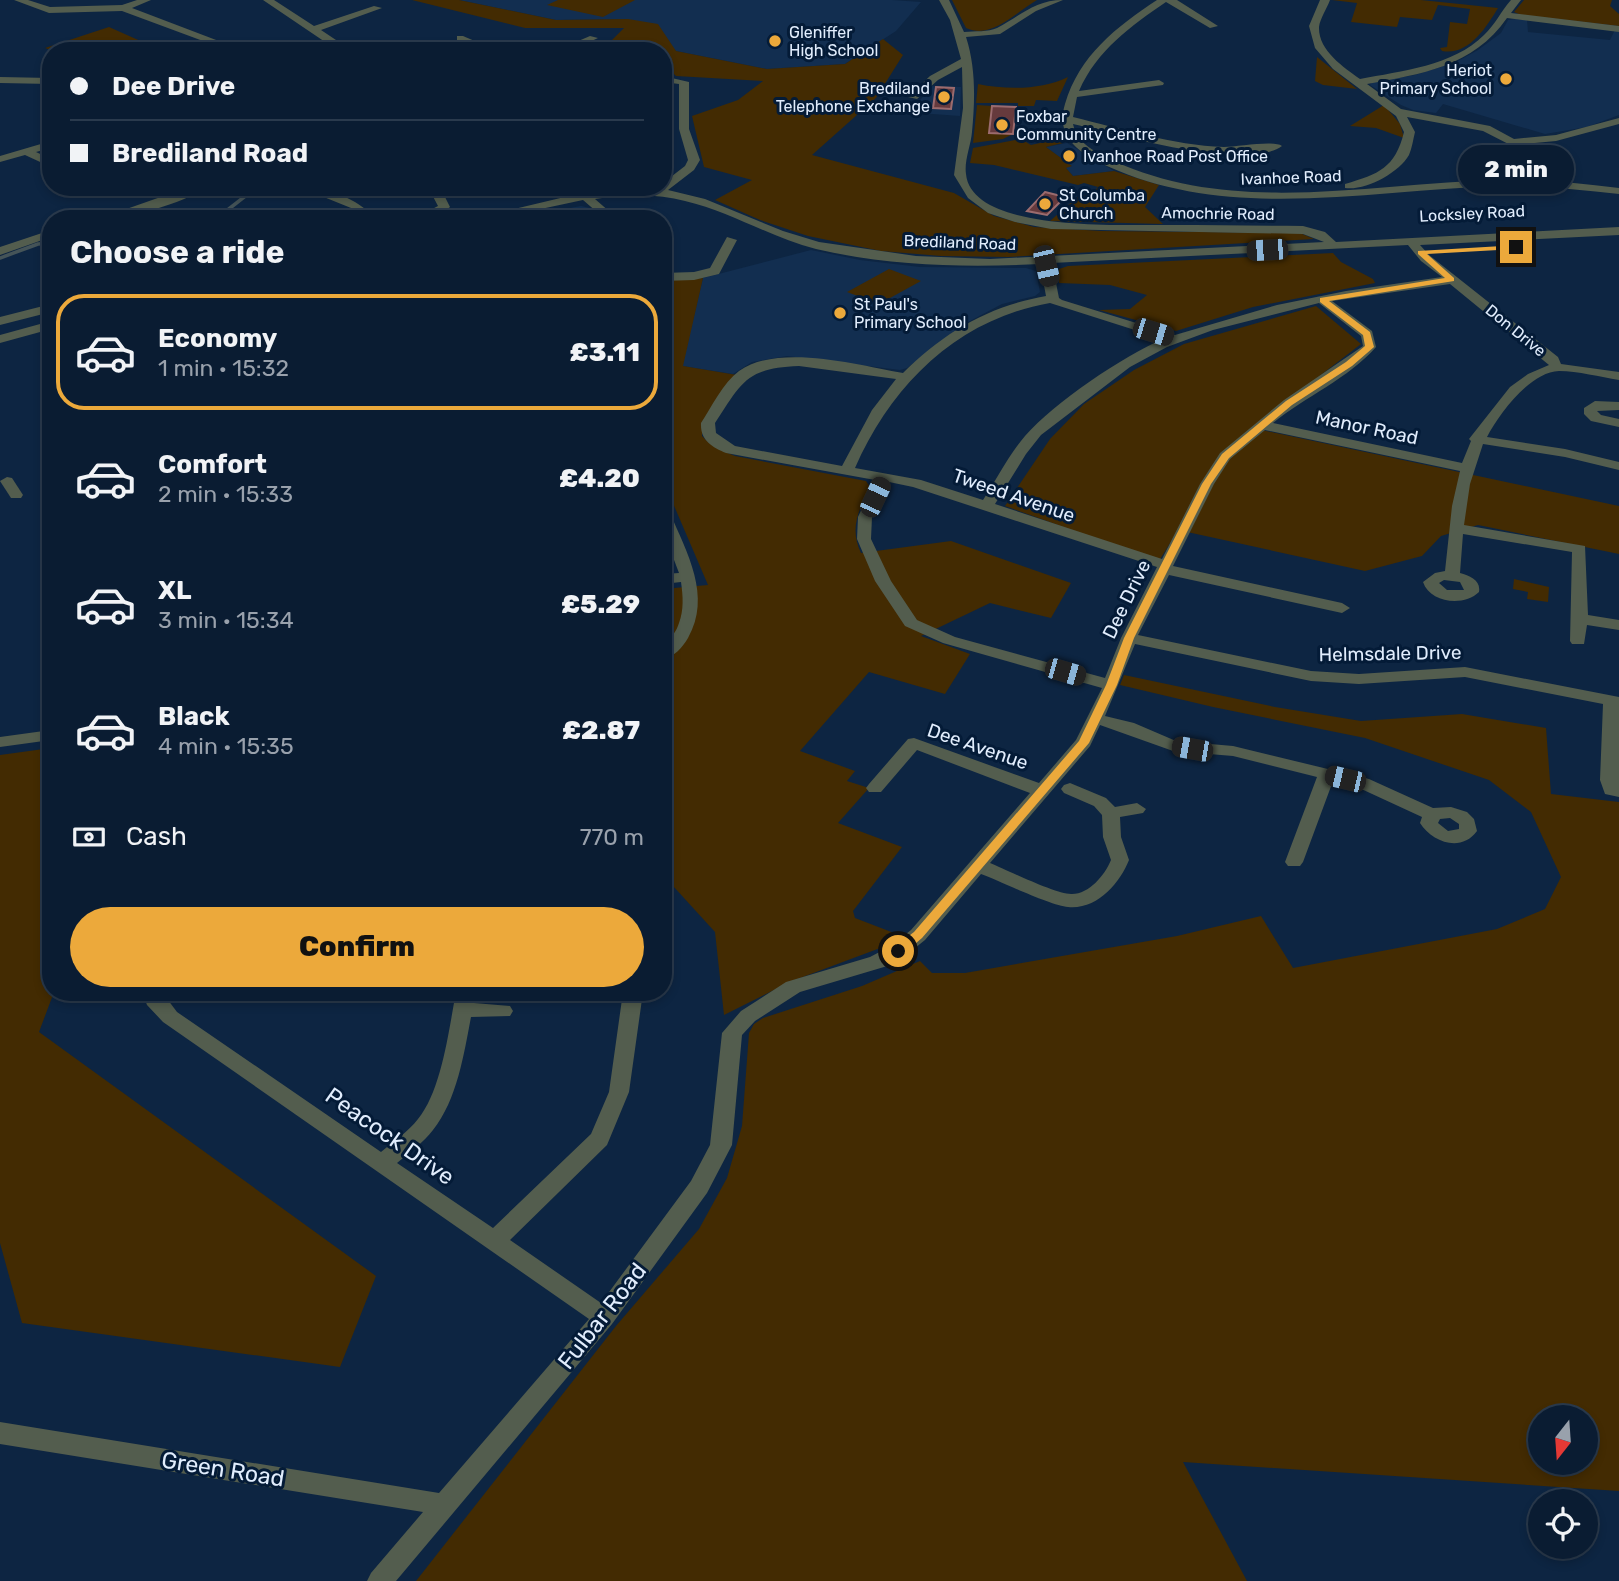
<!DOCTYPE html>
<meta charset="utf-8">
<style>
:root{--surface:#0a1c32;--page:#13253a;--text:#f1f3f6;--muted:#99a1ac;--line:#2a3a4d;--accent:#eca93b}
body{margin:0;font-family:Rubik,sans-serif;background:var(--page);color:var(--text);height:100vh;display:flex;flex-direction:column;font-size:26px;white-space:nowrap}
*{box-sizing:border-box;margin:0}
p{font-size:23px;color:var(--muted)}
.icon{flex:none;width:38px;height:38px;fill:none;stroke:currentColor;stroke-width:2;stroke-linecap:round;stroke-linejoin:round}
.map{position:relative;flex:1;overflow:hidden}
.side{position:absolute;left:42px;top:210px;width:630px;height:791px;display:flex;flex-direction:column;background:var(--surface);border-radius:28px;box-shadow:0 4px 10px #0003,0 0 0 2px var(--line)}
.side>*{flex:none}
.top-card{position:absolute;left:42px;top:42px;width:630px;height:154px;border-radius:28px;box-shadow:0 4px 10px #0003,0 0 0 2px var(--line);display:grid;align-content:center;height:154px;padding:0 28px;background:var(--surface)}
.needle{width:46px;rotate:197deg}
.tools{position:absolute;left:1528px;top:1405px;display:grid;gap:14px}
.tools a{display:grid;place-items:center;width:70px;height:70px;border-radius:50%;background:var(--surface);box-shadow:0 4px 10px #0003,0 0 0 2px var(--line);font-size:35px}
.end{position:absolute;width:32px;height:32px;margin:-16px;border:9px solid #eca93b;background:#111;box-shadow:0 0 0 4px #111}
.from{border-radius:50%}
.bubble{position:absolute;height:49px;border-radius:24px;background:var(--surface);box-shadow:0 4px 10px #0003,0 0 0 2px var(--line);font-size:23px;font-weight:800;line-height:49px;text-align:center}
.car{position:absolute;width:21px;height:42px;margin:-21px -10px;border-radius:9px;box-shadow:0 0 5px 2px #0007;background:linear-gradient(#222 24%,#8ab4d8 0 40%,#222 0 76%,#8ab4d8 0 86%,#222 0)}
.top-card b{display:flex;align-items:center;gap:24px;height:66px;font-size:26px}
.top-card b+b{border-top:2px solid var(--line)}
.top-card i{width:18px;height:18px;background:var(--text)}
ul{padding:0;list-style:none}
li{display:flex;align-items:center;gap:21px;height:116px;margin:0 14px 10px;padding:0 14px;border:4px solid transparent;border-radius:28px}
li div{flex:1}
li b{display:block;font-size:26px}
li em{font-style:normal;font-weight:800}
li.active{border-color:var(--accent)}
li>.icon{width:63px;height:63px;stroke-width:1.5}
h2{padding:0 28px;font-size:32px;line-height:84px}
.pay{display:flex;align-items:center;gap:18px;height:77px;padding:0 28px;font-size:26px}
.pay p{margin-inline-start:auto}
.action{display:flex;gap:14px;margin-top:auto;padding:14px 28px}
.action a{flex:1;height:80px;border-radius:42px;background:var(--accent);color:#111;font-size:28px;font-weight:800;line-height:80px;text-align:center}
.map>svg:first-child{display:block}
.built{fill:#122e50}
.green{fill:#432b02;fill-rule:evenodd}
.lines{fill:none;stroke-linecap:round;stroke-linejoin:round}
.stream{stroke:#455458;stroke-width:3.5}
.building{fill:#663a3d;stroke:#9b6b6e;stroke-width:2}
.minor{fill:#535d4e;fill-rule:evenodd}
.route{fill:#eca93b}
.poi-dot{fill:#eca93b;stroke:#041b37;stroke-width:2.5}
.labels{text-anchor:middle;stroke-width:6;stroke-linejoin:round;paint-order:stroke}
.far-poi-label{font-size:16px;fill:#e1edfd;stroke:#041b37;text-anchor:start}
.far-street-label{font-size:16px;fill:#e1edfd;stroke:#041b37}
.street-label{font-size:19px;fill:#e1edfd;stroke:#041b37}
.near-street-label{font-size:23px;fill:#e1edfd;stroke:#041b37}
</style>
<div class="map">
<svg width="1619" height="1581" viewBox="0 0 1619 1581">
<rect width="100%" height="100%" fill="#0d2542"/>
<g class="built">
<path d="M 459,0 L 892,0 L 921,2 L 896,31 L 845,64 L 767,69 L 676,51 L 628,19 L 556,20 Z"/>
<path d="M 1515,19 L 1527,20 L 1528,32 L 1610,40 L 1615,30 L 1619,32 L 1619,115 L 1587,127 L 1545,134 L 1443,104 L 1436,113 L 1413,110 L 1401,105 L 1370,85 L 1372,82 L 1415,75 L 1456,62 L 1478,50 L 1501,33 L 1508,20 Z"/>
<path d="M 932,86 L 961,87 L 960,116 L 919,113 L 915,106 Z"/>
<path d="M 1067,143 L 1114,171 L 1073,176 L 1065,167 L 1071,166 L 1046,147 Z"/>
<path d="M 581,206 L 590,208 L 602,219 L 510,219 Z"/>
<path d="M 811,250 L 860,260 L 920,267 L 1026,268 L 1036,271 L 1040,292 L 1035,296 L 1002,304 L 968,322 L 907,368 L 900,370 L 787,356 L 752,362 L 733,374 L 682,366 L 703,278 Z"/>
</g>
<g class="green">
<path d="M 412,0 L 459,0 L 556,20 L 628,19 L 658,24 L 676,51 L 767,69 L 845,64 L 883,39 L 903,55 L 876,98 L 812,155 L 954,193 L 994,216 L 1034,227 L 1102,231 L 1300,233 L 1314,239 L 1008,257 L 941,256 L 881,251 L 808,236 L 760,220 L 715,200 L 752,180 L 704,167 L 692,116 L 738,100 L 763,81 L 676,76 L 663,63 L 663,51 L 628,51 L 607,45 L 624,28 L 525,28 Z"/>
<path d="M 558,0 L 635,0 L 603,17 L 547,5 Z"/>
<path d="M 952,0 L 1037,0 C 1016,12 992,40 966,28 Z"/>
<path d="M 1332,0 L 1421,0 L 1498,8 C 1486,28 1468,56 1442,51 L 1440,48 L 1447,47 L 1450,22 L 1467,24 L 1470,9 L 1438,5 L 1432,20 L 1400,17 L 1397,27 L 1351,22 L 1357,3 Z"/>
<path d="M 1524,0 L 1612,0 L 1610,6 L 1619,14 L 1619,26 L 1521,15 L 1514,12 Z"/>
<path d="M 109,27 L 163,51 L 54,51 L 45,48 Z"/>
<path d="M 1317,57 L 1357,89 L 1323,85 L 1315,81 Z"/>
<path d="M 1068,77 L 1057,101 L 1036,100 L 1034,106 L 1018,106 L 1018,103 L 976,103 L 978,84 C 1007,90 1041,90 1068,77 Z"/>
<path d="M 977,105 L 992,106 L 989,133 L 1013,134 L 1003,139 L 973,143 Z"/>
<path d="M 1384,105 L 1400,124 L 1404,138 L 1376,128 L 1350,126 Z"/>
<path d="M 1021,139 L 1031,145 L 1058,139 L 1063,143 L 1046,147 L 1072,166 L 1066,168 L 1073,176 L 1114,171 L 1159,185 L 1145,207 L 1163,224 L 1050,221 L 1081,194 L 1089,196 L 1098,187 L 1084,183 L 1078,185 L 994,165 L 970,163 L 973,148 Z"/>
<path d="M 1333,253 L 1341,262 L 1373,279 L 1375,283 L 1253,307 L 1176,331 L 1099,310 L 1130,309 L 1147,295 L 1110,285 L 1059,283 L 1059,269 L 1068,266 Z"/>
<path d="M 889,269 L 921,281 L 879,304 L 847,292 Z"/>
<path d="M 703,278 L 683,366 L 737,375 L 703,423 L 702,436 C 711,446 722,451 735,456 L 866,481 L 870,487 C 859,510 849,528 861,553 L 951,541 L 1071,583 L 1051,618 L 990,603 L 921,636 L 970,654 L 945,694 L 869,672 L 800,751 L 855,771 L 847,781 L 869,788 L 838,823 L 902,847 L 853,911 L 855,918 L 907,938 L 792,981 L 724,1015 L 715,932 L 663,875 L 663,589 L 708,585 L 669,494 L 663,467 L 663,280 Z"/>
<path d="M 1316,306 L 1361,344 L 1252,428 L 1619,506 L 1619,554 L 1478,525 L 1441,536 L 1422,556 L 1365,571 L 1178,530 L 1159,561 L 1005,506 L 1050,439 L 1084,404 L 1134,370 L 1184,344 Z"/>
<path d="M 1514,579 L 1549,587 L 1548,602 L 1527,599 L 1528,592 L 1513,589 Z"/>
<path d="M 1124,675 L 1275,707 L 1361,721 L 1462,714 L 1546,728 L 1551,794 L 1619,802 L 1619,1491 L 1183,1462 L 1247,1581 L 416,1581 L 616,1326 L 699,1229 L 727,1178 L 742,1126 L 749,1033 L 754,1024 L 763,1018 L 862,986 L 920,961 L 932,973 L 965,973 L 1177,936 L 1261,916 L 1293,968 L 1497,929 L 1545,909 L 1561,877 L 1531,812 L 1489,780 L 1365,738 L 1213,707 L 1120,685 ZM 1540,1418 L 1586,1418 L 1586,1463 L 1540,1463 Z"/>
<path d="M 51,748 L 51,992 L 54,992 L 39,1032 L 376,1276 L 340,1367 L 22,1323 L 0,1243 L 0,755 Z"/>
</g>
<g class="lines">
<g class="stream">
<path d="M 216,219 L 257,187"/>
<path d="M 0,258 L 38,244 L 51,243"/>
</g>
</g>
<g class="building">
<path d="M 936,87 L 954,88 L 951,109 L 933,108 Z"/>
<path d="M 992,106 L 1016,107 L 1013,134 L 989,133 Z"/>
<path d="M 1045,192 L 1065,197 L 1047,215 L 1027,211 Z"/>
</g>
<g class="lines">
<g class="minor">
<path d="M 14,0 L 28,0 L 50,7 L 122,5 L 137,0 L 151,0 L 132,8 L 245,51 L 230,51 L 122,11 L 49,13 Z"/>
<path d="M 263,0 L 274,0 L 314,26 L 374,6 L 382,8 L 321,30 L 342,44 L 362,51 L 334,48 Z"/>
<path d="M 939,0 L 949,0 L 964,32 C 975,31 988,32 997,28 C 1020,16 1035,0 1063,0 L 1036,11 L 1000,34 L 966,37 C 976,68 975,100 972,132 C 971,145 964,161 966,174 C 972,234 1128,224 1170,225 C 1214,225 1259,226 1303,226 L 1325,232 L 1336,242 L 1619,227 L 1619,235 L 1420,245 L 1429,255 L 1558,357 L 1561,364 L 1619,372 L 1619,380 C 1600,377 1578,371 1559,371 C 1530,372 1499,414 1487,437 L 1565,449 L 1619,462 L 1619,470 L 1565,457 L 1483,444 L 1470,484 L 1464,525 L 1585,546 L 1588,615 L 1619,620 L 1619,630 L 1587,625 L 1584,644 L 1572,644 L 1570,641 L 1572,552 L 1463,534 L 1460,573 C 1470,576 1481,580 1479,592 C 1464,607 1430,603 1423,582 L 1435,573 L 1445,571 L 1452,506 L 1460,471 L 1265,430 L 1230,459 L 1214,484 L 1173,566 L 1342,603 L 1350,608 L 1342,613 L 1169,575 L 1138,635 L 1311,671 L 1359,674 L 1465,667 L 1619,697 L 1619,797 L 1605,794 L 1600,780 L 1603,704 L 1465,677 L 1359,684 L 1311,681 L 1135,644 L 1105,716 L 1134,723 L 1176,741 L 1233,746 L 1369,779 L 1433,808 L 1451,807 L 1467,812 L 1474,819 L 1477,831 C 1461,853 1432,842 1420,823 L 1422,817 L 1357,787 L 1333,781 L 1303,862 L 1300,866 L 1288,866 L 1285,862 L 1317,777 L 1233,756 L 1173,751 L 1100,725 L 1090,746 L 990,863 C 1007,870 1057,895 1072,894 C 1089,894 1105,875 1111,860 L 1103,837 L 1102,815 L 1094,806 L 1064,793 L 1061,789 L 1064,785 L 1070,783 L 1106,798 L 1115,807 L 1137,803 L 1146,809 L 1143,813 L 1120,817 L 1121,837 L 1129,860 C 1120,883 1097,910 1068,907 C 1051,906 1000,881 981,874 L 925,940 L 905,956 L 884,967 L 800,992 L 755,1021 L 742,1035 L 732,1145 L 707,1193 L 612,1324 L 396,1581 L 367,1581 L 371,1573 L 423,1512 L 0,1444 L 0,1422 L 439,1493 L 589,1319 L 163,1022 L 147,1005 L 142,992 L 162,992 L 177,1012 L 381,1152 C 394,1141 408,1132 418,1119 C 442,1090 449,1028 456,992 L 476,992 L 474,1003 L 510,1006 L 513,1011 L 510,1016 L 471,1017 C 464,1054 457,1100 433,1130 C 423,1143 409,1153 397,1163 L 493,1228 L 591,1134 L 609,1092 L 623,992 L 643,992 L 629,1092 L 607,1145 L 510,1240 L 601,1303 L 691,1181 L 710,1145 L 722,1033 L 741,1011 L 786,982 L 870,957 L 891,946 L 911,930 L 1030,793 L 917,750 L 881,792 L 869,792 L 866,788 L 869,784 L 908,739 L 914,738 L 1039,783 L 1076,740 L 1102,688 L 943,643 L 905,626 L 875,581 L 857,539 L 858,517 L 875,480 L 726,453 C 712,447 700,440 701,423 C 712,406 723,383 739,371 C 779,343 858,365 903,373 C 944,332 989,306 1046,296 L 1040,264 C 965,268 889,266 816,249 C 770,237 731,212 685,201 C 656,193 624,195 595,199 L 618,219 L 605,219 L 583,200 L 494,219 L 473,219 L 573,195 L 663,187 L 663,183 L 685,166 L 688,160 L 679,129 L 679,84 L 663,82 L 663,76 L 689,82 L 689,129 L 700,160 L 694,170 L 668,190 L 705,199 L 783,231 L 819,242 L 916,256 L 990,259 L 1324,242 L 1303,234 L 1051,229 L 1015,222 L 988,213 L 968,198 L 954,175 L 963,108 L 962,67 L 938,80 L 917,99 L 908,97 L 930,76 L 961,59 L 950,20 ZM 1408,245 L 1421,261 L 1442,277 L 1346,291 L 1277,305 L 1175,335 L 1062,300 L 1059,298 L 1052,263 ZM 1450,284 L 1549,365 L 1528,374 L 1510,387 L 1469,439 L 1471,441 L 1462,463 L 1273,423 C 1305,397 1349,378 1376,347 L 1372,331 L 1332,301 ZM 1050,303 L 1163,339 C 1123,356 1054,403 1025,436 C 1008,456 997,479 983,500 L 921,480 L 855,468 C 892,384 958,319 1050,303 ZM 1319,303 L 1361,336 L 1363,346 L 1284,400 L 1220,453 L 1200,484 L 1162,559 L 995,504 L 1026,454 L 1041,435 L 1130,367 L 1167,347 L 1213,330 ZM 799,366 L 896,379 L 872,410 L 842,466 L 735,446 L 716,433 L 715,423 C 742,382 746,368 799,366 ZM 889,482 L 913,487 L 1157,567 L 1121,638 L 1105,678 L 955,637 L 917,620 L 891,581 L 871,539 L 872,517 ZM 1444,580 L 1460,582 L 1464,590 L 1447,590 L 1439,583 ZM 1450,818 L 1459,824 L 1459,829 L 1448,831 L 1438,823 L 1440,819 Z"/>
<path d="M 1157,0 L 1177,0 L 1218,26 L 1210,28 L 1166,2 C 1131,26 1097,50 1079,91 L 1159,80 L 1164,83 L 1163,85 L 1077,97 L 1073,117 C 1122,129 1172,145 1224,147 C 1237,147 1274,140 1282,146 C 1246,172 1116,134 1073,124 C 1077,144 1097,153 1114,161 C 1236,217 1374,182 1502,180 C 1541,179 1580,183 1619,188 L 1619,194 C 1581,190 1542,186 1503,186 C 1371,189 1232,223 1107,166 C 1079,153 1055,137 1065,104 C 1079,56 1116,27 1157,0 Z"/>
<path d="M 1320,0 L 1330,0 C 1327,8 1320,19 1319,27 C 1318,50 1343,67 1360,79 C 1401,71 1453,66 1484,35 C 1495,25 1501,11 1511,0 L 1521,0 L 1511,13 L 1619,26 L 1619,32 L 1507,18 C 1473,67 1421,74 1367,84 L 1401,109 L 1490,126 L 1514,139 L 1556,135 L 1619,118 L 1619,124 L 1556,141 L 1524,144 L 1531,150 L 1526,153 L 1483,131 L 1407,117 L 1415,132 C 1413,140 1412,148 1409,155 C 1399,173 1365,191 1345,188 L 1345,184 C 1379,174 1395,168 1404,132 L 1396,116 L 1333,69 L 1315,48 L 1309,26 Z"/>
<path d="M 457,36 L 463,36 L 498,51 L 483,51 L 457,40 Z"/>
<path d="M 590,36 L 598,38 L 570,51 L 555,51 Z"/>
<path d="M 0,77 L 51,78 L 51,84 L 0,83 Z"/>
<path d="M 51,141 L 51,148 L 36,152 L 51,159 L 51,167 L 25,155 L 0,162 L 0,156 Z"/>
<path d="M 189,187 L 206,187 C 183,204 127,219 98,219 Z"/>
<path d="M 299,187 C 325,187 359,198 375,219 L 363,219 L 356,210 Z"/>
<path d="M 428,187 L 440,187 L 450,207 L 437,217 L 413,219 L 438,206 Z"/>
<path d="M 51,230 L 51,237 L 0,255 L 0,247 Z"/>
<path d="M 727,237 L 737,240 L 719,274 L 694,280 L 663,281 L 663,273 L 694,272 L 710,268 Z"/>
<path d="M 51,304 L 51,312 L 0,325 L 0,317 Z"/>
<path d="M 51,321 L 51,329 L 0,343 L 0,335 Z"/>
<path d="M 1595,401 L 1619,402 L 1619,410 L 1597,411 L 1601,415 L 1619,419 L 1619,427 L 1591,421 L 1584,414 L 1584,408 Z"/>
<path d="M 7,477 L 12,478 L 23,495 L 21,498 L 11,498 L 0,481 Z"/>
<path d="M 663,509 L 670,513 C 687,553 712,596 688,638 C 682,648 675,656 663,659 C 663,641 674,639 679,623 C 684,610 683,596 681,582 L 663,584 L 663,574 L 679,573 L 663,531 Z"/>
<path d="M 51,730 L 51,740 L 0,747 L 0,737 Z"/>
</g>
</g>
<path class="route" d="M 1519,245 L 1516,249 L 1427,254 L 1454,278 L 1454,281 L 1329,301 L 1370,332 L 1374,347 L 1352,366 L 1292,405 L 1229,458 L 1211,484 L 1134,638 L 1117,685 L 1089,743 L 922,938 L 902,955 L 893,955 L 893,948 L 914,932 L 1079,741 L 1106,685 L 1124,638 L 1202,484 L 1222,454 L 1286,401 L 1346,362 L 1365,346 L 1363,335 L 1320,302 L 1320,298 L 1445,278 L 1418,254 L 1418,251 Z"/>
<g class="poi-dot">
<circle cx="775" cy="41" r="7"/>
<circle cx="1506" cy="79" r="7"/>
<circle cx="944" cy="97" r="7"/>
<circle cx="1002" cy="125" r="7"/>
<circle cx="1069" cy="156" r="7"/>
<circle cx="1045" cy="204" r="7"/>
<circle cx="840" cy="313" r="7"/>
</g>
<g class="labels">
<g class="far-poi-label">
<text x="789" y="38">Gleniffer<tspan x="789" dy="18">High School</tspan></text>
<text x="1492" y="76" text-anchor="end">Heriot<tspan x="1492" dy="18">Primary School</tspan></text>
<text x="930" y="94" text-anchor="end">Brediland<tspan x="930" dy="18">Telephone Exchange</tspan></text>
<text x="1016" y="122">Foxbar<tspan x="1016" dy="18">Community Centre</tspan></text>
<text x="1083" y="162">Ivanhoe Road Post Office</text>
<text x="1059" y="201">St Columba<tspan x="1059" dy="18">Church</tspan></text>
<text x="854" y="310">St Paul's<tspan x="854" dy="18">Primary School</tspan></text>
</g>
<g class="far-street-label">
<text transform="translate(1291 177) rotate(-2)" y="6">Ivanhoe Road</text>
<text transform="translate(1218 213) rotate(1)" y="6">Amochrie Road</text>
<text transform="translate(1472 213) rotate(-3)" y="6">Locksley Road</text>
<text transform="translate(960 242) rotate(2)" y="6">Brediland Road</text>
<text transform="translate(1516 330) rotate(39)" y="6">Don Drive</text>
</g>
<g class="street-label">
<text transform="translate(1367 427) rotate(12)" y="7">Manor Road</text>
<text transform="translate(1014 495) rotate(19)" y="7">Tweed Avenue</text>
<text transform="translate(1126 599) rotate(-64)" y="7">Dee Drive</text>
<text transform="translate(1390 653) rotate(-1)" y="7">Helmsdale Drive</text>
<text transform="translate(978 746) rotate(19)" y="7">Dee Avenue</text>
</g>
<g class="near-street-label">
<text transform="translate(390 1136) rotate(35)" y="8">Peacock Drive</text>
<text transform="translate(602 1316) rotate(-52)" y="8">Fulbar Road</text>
<text transform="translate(223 1469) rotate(9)" y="8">Green Road</text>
</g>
</g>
</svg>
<div class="tools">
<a><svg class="needle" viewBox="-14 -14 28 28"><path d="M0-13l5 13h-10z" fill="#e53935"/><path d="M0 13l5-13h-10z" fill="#99a1ac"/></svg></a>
<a><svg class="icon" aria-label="locate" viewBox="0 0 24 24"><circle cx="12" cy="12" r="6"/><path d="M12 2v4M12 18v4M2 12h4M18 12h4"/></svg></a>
</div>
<i class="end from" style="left:898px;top:951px"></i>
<i class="end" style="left:1516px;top:247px"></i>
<div class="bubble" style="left:1458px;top:145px;width:116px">2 min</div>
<i class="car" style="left:1267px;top:250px;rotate:267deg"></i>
<i class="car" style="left:1046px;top:266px;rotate:167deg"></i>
<i class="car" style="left:1153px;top:332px;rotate:107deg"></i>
<i class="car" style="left:875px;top:497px;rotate:25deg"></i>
<i class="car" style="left:1065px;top:672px;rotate:106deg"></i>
<i class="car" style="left:1192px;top:749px;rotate:280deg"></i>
<i class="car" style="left:1345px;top:779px;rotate:283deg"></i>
<div class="top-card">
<b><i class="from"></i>Dee Drive</b>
<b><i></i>Brediland Road</b>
</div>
<section class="side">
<h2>Choose a ride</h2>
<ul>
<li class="active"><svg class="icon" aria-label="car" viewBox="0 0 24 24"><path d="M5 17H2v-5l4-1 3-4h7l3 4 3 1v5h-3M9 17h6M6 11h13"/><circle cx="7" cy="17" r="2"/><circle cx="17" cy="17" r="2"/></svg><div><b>Economy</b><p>1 min · 15:32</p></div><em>£3.11</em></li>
<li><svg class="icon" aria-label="car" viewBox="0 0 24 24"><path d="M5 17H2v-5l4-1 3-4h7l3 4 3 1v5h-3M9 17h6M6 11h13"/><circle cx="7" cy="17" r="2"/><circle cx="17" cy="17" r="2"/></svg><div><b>Comfort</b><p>2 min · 15:33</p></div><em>£4.20</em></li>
<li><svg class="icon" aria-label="car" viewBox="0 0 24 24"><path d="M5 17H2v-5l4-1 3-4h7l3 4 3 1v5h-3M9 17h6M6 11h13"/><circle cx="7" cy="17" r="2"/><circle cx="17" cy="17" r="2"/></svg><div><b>XL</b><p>3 min · 15:34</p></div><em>£5.29</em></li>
<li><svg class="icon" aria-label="car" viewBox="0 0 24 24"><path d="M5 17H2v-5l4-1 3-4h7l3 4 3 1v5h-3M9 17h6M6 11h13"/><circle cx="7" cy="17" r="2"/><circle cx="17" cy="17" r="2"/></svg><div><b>Black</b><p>4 min · 15:35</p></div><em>£2.87</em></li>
</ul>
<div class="pay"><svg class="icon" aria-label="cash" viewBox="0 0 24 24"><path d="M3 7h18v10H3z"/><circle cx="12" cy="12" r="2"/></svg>Cash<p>770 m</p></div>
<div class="action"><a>Confirm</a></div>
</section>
</div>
